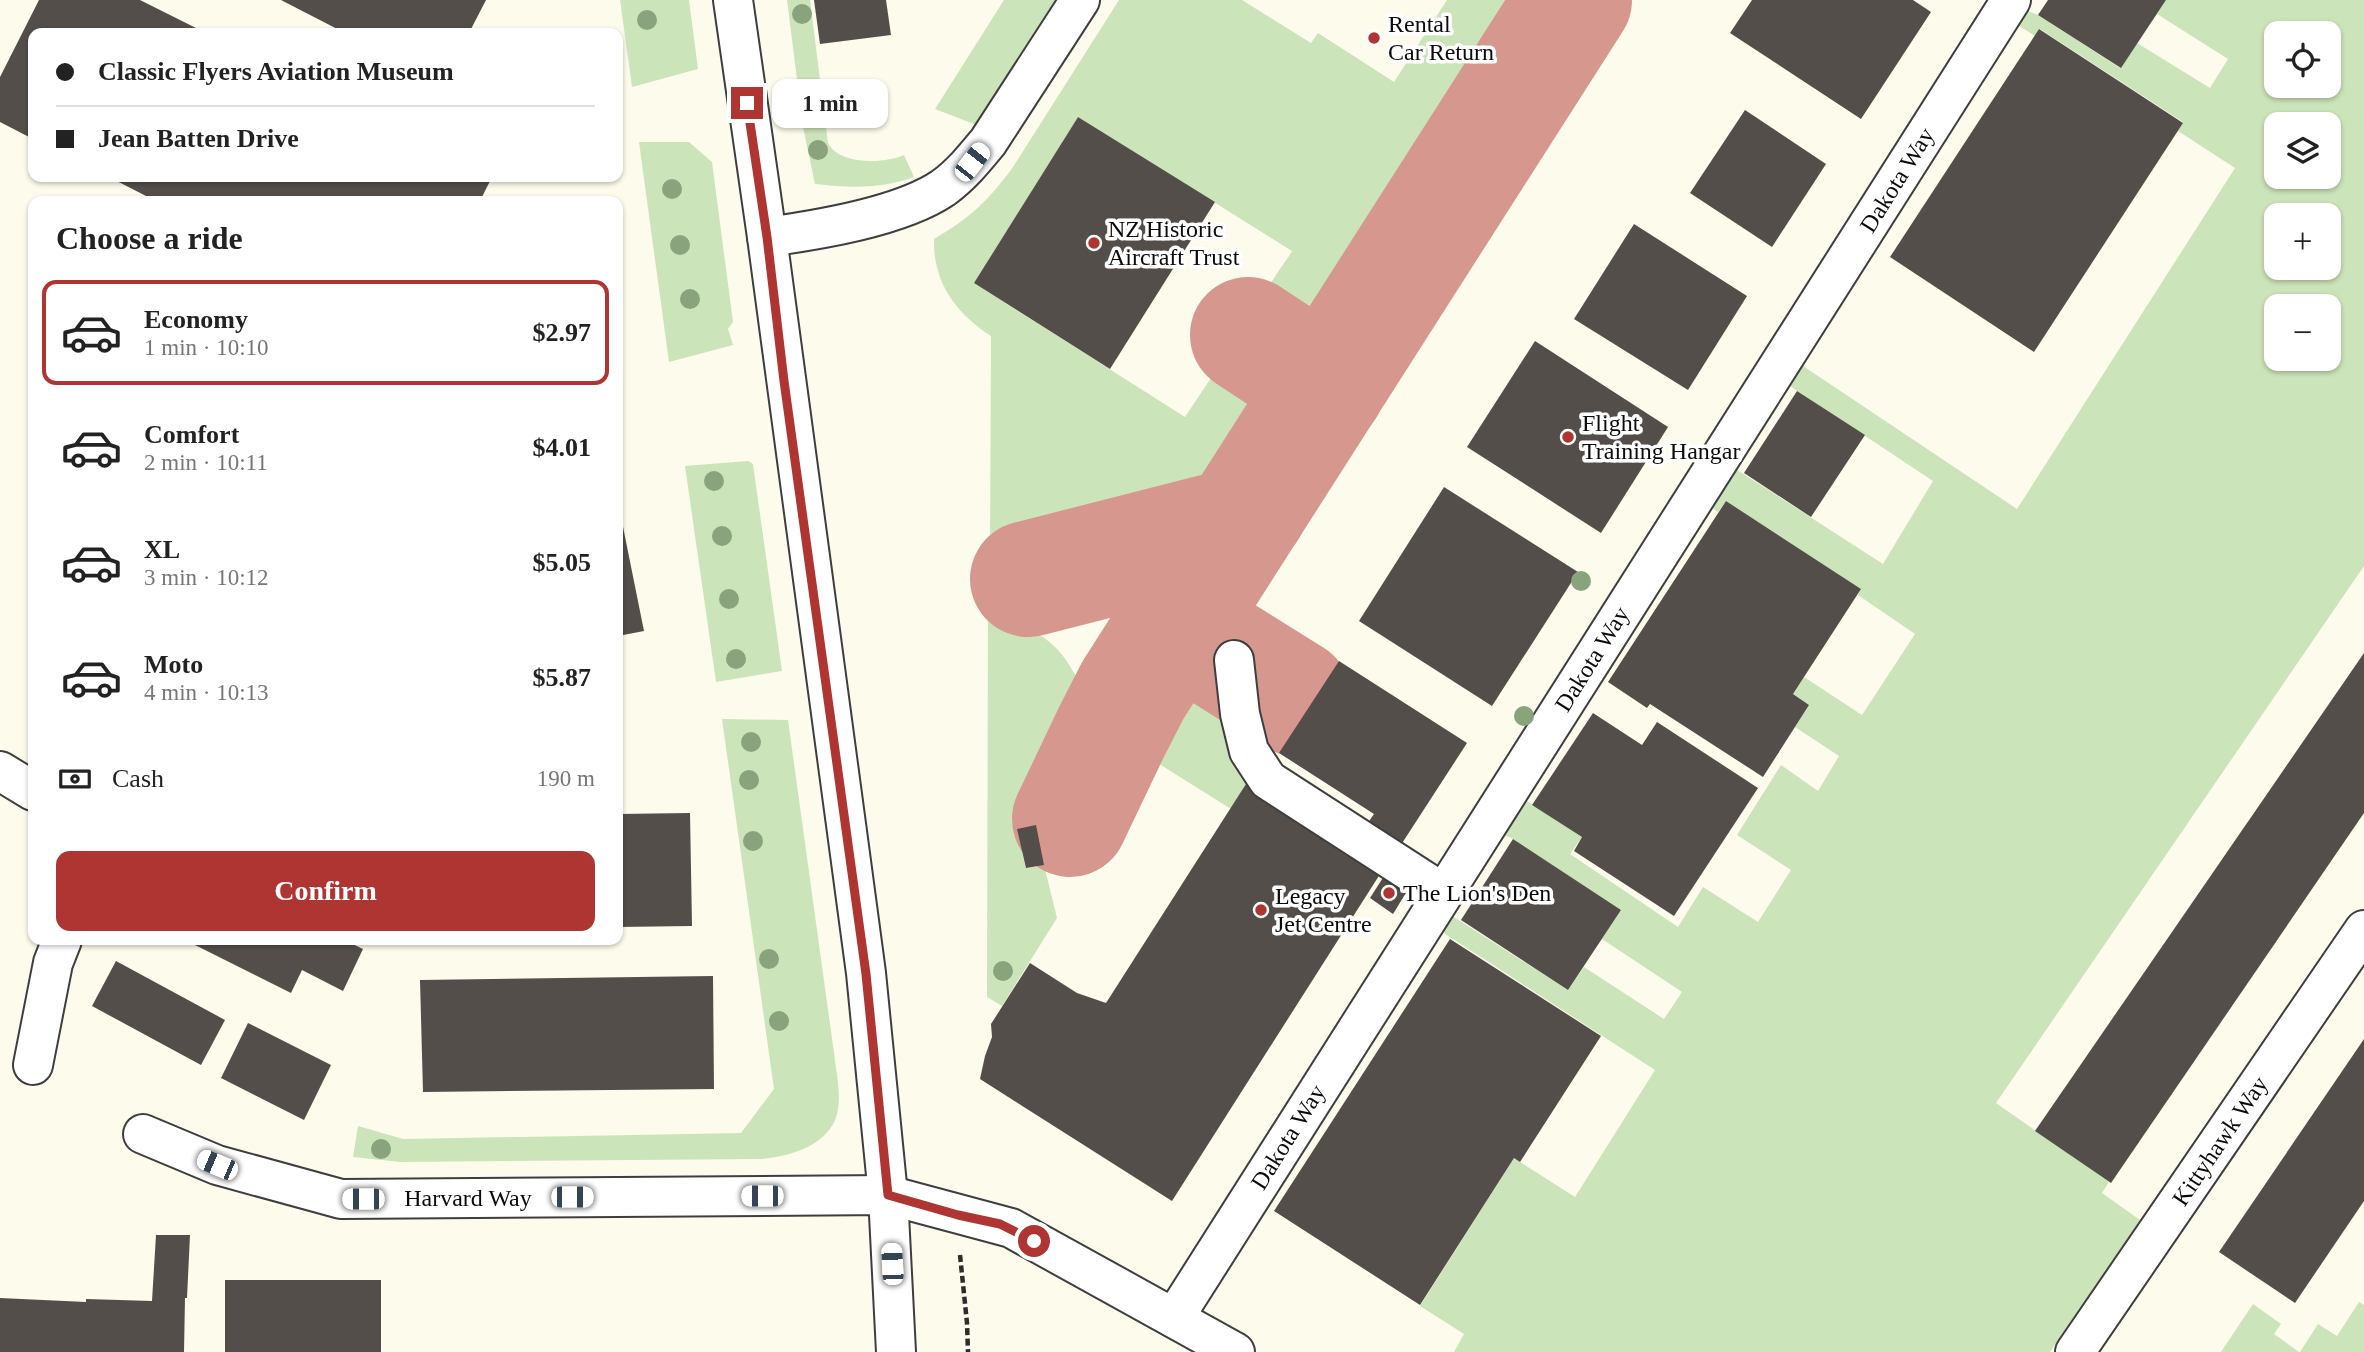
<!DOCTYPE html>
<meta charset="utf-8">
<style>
:root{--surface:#fff;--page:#f6f6f6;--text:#222;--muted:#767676;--line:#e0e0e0;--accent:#ae3531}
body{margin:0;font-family:Georgia,serif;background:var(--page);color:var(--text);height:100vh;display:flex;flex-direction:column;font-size:26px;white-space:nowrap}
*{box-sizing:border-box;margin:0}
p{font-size:23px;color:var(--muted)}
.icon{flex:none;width:38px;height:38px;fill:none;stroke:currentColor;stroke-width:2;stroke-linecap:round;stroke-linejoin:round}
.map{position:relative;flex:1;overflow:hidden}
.panel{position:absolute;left:28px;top:196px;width:595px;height:749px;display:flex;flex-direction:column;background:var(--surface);border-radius:14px;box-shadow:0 2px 5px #0004}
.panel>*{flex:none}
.hud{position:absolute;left:28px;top:28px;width:595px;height:154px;border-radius:14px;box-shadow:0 2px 5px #0004;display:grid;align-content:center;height:154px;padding:0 28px;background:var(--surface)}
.controls{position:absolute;left:2264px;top:21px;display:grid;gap:14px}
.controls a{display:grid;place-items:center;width:77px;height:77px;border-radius:14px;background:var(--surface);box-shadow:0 2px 5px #0004;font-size:35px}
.end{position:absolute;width:32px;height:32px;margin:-16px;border:9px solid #ae3531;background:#fff;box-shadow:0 0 0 4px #fff}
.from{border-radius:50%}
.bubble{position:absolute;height:49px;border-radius:14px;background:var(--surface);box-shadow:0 2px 5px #0004;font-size:23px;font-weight:700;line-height:49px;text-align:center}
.car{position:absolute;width:21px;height:42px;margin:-21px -10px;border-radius:9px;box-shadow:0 0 5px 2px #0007;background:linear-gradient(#fff 24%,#345 0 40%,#fff 0 76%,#345 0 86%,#fff 0)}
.hud b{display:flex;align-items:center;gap:24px;height:66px;font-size:26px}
.hud b+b{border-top:2px solid var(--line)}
.hud i{width:18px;height:18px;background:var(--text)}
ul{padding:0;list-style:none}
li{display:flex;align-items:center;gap:21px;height:105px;margin:0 14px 10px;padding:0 14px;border:4px solid transparent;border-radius:14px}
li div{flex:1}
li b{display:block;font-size:26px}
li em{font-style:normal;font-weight:700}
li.active{border-color:var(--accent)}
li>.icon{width:63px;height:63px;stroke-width:1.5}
h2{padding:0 28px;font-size:32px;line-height:84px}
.pay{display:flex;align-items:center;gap:18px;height:77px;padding:0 28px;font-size:26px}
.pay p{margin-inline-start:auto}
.action{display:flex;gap:14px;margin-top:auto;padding:14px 28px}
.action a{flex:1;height:80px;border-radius:14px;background:var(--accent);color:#fff;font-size:28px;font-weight:700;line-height:80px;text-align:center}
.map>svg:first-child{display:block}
.green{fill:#cce4b9;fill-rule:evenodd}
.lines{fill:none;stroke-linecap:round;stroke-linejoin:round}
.taxiway{stroke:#d6988e;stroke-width:116}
.building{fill:#534e49}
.minor-casing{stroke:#3e3e3e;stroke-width:42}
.path{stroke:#2d2d2d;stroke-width:4.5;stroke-dasharray:7 3.5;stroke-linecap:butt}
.minor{stroke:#fff;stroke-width:38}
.tree{fill:#89a47d}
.route{stroke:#ae3531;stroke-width:9}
.poi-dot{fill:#ae3531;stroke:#fff;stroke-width:2.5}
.labels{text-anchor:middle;stroke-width:7;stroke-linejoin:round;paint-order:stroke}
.poi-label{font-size:24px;fill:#0b0b0b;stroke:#fff;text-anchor:start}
.street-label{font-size:24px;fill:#0b0b0b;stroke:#fff}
</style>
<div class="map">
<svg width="2364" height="1352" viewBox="0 0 2364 1352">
<rect width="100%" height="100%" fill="#fdfbec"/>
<g class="green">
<path d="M 620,0 L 689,0 L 698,69 L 632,87 Z"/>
<path d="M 787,0 L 810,0 L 828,143 C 839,165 885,164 904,155 L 914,177 C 881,189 850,188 815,184 L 803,127 Z"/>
<path d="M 1004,0 L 1061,0 L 979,126 L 935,109 Z"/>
<path d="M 1119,0 L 1242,0 L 1311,43 L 1318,33 L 1394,82 L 1447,0 L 1550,0 L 1337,335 C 1331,337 1322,341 1316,340 C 1300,339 1265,311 1267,294 C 1268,283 1286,262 1292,251 L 1078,117 L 974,283 L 1185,417 L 1211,378 L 1231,369 C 1264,386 1298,399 1271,441 C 1264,452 1256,472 1244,480 C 1224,494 1198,499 1175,507 C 1115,527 1053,547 990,557 L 991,336 C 956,313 933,283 934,239 C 970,218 988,201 1013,167 Z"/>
<path d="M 2166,0 L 2364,0 L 2364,566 L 1996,1103 L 2109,1182 L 2102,1193 L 2140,1220 L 2050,1352 L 1454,1352 L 1464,1334 L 1420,1306 L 1514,1158 L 1575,1197 L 1655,1070 L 1436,928 L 1446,912 L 1568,990 L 1584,967 L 1664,1019 L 1682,992 L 1602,939 L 1621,910 L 1513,839 L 1500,833 L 1522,798 L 1582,837 L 1570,854 L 1678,927 L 1703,887 L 1758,922 L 1791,870 L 1737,835 L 1781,765 L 1818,791 L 1839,756 L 1795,727 L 1809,705 L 1793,694 L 1804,677 L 1862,715 L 1915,634 L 1858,595 L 1861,589 L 1726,501 L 1718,512 L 1708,505 L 1731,466 L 1883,564 L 1933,481 L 1784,382 L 1797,362 L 2017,509 L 2235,168 L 2178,131 L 2183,122 L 2040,29 L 2035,36 L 2016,24 L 2025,10 L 2038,15 L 2120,68 L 2137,43 L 2210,88 L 2228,59 L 2157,14 ZM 2277,33 L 2329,33 L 2329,86 L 2277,86 ZM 2277,124 L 2329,124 L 2329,177 L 2277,177 ZM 2277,215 L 2329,215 L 2329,268 L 2277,268 ZM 2277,306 L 2329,306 L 2329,359 L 2277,359 Z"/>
<path d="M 639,142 L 689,142 L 712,162 L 733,322 L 728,329 L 733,345 L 669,362 Z"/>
<path d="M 748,461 L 753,464 L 782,671 L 716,682 L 685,466 Z"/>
<path d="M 988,615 C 1058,634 1065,652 1095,715 L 1032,811 L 1036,825 L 1017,830 L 1026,868 L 1044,865 L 1057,918 L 1002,1006 L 987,997 Z"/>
<path d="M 1191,656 L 1221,673 L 1222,719 L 1227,742 L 1246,784 L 1231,809 L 1156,762 C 1137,720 1169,689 1191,656 Z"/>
<path d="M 722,719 L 788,720 L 834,1053 C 836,1072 842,1095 837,1114 C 829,1146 788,1157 760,1159 L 401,1162 L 353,1157 L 358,1126 L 403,1139 L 741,1133 L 774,1089 Z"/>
<path d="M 2359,1302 L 2364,1305 L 2364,1352 L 2300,1352 L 2318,1324 L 2337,1336 Z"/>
<path d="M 2253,1304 L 2281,1324 L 2274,1334 L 2299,1352 L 2221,1352 Z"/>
</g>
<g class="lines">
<g class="taxiway">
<path d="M 1248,335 L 1327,387"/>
<path d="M 1028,579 L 1228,528 L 1237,522 L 1249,509"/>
<path d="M 1176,624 L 1293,697"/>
<path d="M 1070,819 L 1111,733 L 1133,690 L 1574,0"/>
</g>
</g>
<g class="building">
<path d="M 39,0 L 140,0 L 206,33 L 33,33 L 33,139 L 0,122 L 0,77 Z"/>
<path d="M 281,0 L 486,0 L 469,33 L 345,33 Z"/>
<path d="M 814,0 L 886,0 L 891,35 L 820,44 Z"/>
<path d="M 1752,0 L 1913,0 L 1931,12 L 1861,119 L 1730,33 Z"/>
<path d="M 2048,0 L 2166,0 L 2121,68 L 2038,15 Z"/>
<path d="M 2039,29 L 2183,123 L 2034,352 L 1890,257 Z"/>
<path d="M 1745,110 L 1826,164 L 1772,247 L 1690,193 Z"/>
<path d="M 1078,117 L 1215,202 L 1110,369 L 974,283 Z"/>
<path d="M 109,177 L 492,177 L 480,201 L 144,201 L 146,196 Z"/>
<path d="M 1634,224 L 1747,296 L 1688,390 L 1574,319 Z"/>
<path d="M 1535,341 L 1668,427 L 1601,533 L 1467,447 Z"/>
<path d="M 1797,391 L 1865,435 L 1811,517 L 1744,473 Z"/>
<path d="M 1444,487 L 1578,572 L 1492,706 L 1359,621 Z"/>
<path d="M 1726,501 L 1861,589 L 1793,694 L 1809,705 L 1763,777 L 1650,704 L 1647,708 L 1608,682 Z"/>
<path d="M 618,502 L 644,631 L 618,636 Z"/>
<path d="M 2364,653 L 2364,813 L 2111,1183 L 2035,1131 Z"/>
<path d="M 1339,661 L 1467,743 L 1397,851 L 1363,830 L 1374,814 L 1279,753 Z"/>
<path d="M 1593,713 L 1642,745 L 1657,722 L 1758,788 L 1674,916 L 1574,851 L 1582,837 L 1532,805 Z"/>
<path d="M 1246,784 L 1382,871 L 1172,1201 L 980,1079 L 985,1056 L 992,1037 L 991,1024 L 1030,963 L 1077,993 L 1106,1003 Z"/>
<path d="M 690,813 L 692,926 L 618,927 L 618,814 Z"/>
<path d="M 1036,825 L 1044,865 L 1026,868 L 1017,829 Z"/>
<path d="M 1513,839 L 1621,910 L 1568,990 L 1461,920 Z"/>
<path d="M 1386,873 L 1409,888 L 1393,914 L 1370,898 Z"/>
<path d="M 1450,939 L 1601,1036 L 1520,1162 L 1514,1158 L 1420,1305 L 1274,1211 Z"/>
<path d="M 185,940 L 344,940 L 363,949 L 343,991 L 302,970 L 291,993 Z"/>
<path d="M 116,961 L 225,1020 L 201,1065 L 92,1006 Z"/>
<path d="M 713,976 L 714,1089 L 423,1092 L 420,980 Z"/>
<path d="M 248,1023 L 331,1065 L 304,1120 L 221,1078 Z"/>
<path d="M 2364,1039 L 2364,1201 L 2295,1303 L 2219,1252 Z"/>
<path d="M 156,1235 L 190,1235 L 187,1298 L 185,1298 L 184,1352 L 0,1352 L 0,1298 L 86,1302 L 86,1299 L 152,1301 Z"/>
<rect x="225" y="1280" width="156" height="72"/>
</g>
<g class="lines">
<g class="minor-casing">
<g id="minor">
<path d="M 733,0 L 767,237 L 866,973 L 888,1195 L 896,1352"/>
<path d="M 767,237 C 818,230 900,217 943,188 C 961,175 974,159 988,142 L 1080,0"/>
<path d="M 1234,660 L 1240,714 L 1249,751 L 1268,780 L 1443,893"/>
<path d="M 0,771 L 33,791"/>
<path d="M 33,1065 L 53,963 L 62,940"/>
<path d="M 143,1134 L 217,1165 L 341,1199 L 888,1195 L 1011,1228 L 1235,1352"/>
<path d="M 1174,1318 L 2011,0"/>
<path d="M 2075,1352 L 2364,930"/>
</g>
</g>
<path class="path" d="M 960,1255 L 967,1323 L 968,1352"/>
<use href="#minor" class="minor"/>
</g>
<g class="tree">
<circle cx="802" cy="14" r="10"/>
<circle cx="647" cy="20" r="10"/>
<circle cx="818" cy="150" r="10"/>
<circle cx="672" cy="189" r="10"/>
<circle cx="680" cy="245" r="10"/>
<circle cx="690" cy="299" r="10"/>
<circle cx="714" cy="481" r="10"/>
<circle cx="722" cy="536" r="10"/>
<circle cx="1581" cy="581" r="10"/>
<circle cx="729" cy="599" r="10"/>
<circle cx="736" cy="659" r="10"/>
<circle cx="1524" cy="716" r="10"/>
<circle cx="751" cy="742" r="10"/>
<circle cx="749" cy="780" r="10"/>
<circle cx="753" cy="841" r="10"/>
<circle cx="769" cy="959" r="10"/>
<circle cx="1003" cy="971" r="10"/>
<circle cx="779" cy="1021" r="10"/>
<circle cx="381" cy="1149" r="10"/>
</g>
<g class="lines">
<path class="route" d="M 747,103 L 767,237 L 784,381 L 866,974 L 888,1195 L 958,1215 L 1000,1224 L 1034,1241"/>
</g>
<g class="poi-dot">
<circle cx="1374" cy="38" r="7"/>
<circle cx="1094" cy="243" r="7"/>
<circle cx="1568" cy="437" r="7"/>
<circle cx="1389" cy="893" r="7"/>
<circle cx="1261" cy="910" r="7"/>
</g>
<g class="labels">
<g class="poi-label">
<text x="1388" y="32">Rental<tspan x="1388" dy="28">Car Return</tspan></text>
<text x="1108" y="237">NZ Historic<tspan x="1108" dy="28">Aircraft Trust</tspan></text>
<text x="1582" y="431">Flight<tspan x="1582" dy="28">Training Hangar</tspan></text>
<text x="1403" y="901">The Lion's Den</text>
<text x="1275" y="904">Legacy<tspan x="1275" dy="28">Jet Centre</tspan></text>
</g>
<g class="street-label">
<text transform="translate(1897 180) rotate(-58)" y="8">Dakota Way</text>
<text transform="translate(1592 659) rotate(-58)" y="8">Dakota Way</text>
<text transform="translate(1288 1137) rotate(-58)" y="8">Dakota Way</text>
<text transform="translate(2220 1141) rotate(-56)" y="8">Kittyhawk Way</text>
<text x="468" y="1206">Harvard Way</text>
</g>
</g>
</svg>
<div class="controls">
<a><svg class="icon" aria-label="locate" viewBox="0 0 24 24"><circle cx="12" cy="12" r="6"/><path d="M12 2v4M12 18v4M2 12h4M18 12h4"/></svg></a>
<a><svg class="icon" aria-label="layers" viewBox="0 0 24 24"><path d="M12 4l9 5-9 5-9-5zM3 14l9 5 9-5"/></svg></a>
<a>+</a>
<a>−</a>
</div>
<i class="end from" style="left:1034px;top:1241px"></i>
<i class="end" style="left:747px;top:103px"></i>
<div class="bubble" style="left:772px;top:79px;width:116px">1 min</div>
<i class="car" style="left:972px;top:162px;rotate:38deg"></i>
<i class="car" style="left:217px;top:1165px;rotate:293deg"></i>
<i class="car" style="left:762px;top:1196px;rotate:270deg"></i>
<i class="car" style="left:572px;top:1197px;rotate:90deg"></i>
<i class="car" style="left:363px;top:1199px;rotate:270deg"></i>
<i class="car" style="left:892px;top:1264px;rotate:357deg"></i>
<div class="hud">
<b><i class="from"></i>Classic Flyers Aviation Museum</b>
<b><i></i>Jean Batten Drive</b>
</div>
<section class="panel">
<h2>Choose a ride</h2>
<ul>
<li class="active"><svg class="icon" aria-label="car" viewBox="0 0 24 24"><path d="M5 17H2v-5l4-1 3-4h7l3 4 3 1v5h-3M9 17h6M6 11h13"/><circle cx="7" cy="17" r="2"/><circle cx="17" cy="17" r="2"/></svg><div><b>Economy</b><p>1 min · 10:10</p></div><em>$2.97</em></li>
<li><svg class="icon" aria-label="car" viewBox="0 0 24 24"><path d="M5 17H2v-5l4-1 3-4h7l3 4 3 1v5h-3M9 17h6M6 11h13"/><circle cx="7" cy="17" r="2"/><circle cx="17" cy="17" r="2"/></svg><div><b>Comfort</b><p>2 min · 10:11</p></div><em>$4.01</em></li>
<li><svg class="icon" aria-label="car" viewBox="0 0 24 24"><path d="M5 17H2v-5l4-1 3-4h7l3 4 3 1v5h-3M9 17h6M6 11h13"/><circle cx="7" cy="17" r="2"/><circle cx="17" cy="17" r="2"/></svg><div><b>XL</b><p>3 min · 10:12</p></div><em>$5.05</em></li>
<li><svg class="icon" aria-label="car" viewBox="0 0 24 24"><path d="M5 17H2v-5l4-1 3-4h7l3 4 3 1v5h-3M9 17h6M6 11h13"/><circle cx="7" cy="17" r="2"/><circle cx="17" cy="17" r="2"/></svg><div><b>Moto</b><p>4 min · 10:13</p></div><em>$5.87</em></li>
</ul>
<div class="pay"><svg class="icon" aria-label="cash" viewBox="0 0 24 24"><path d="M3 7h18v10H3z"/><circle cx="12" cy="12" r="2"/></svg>Cash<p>190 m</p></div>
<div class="action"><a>Confirm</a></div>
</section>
</div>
